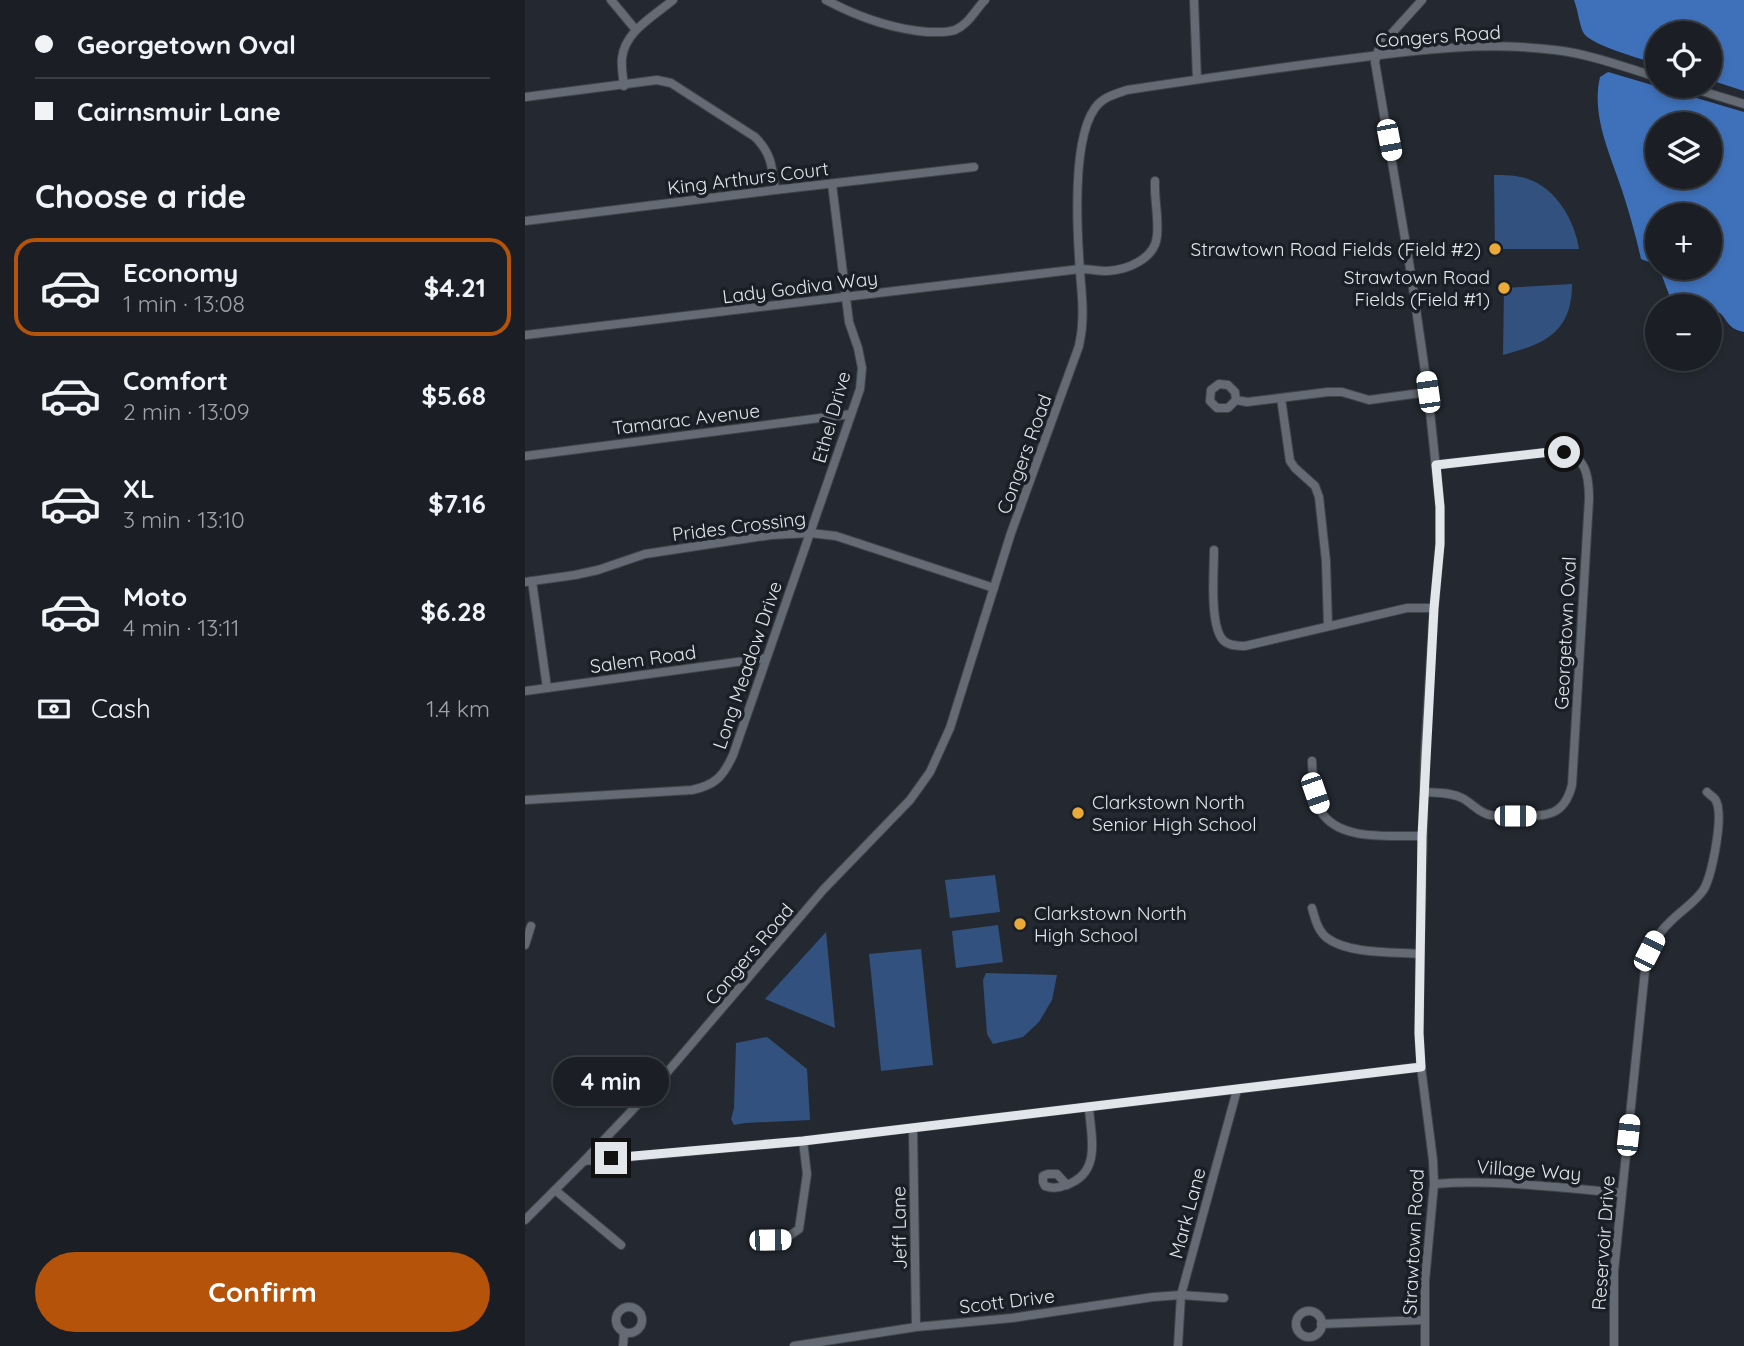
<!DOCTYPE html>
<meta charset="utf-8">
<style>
:root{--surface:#1b1f25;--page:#24272d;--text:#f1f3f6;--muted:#a0a2a7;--line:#393d42;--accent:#b45309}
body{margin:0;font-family:Quicksand,sans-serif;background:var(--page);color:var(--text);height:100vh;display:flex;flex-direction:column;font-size:26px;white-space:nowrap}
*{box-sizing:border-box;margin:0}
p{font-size:23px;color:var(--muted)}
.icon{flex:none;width:38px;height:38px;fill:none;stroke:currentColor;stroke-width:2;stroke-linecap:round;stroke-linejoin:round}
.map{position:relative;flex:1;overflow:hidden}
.sheet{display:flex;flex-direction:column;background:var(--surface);width:525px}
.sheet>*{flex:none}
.guide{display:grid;align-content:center;height:154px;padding:0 35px;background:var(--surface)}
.controls{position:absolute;left:1120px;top:21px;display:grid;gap:14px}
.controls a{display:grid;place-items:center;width:77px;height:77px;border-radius:50%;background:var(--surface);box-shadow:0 4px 10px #0003,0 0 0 2px var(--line);font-size:35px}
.end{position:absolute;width:32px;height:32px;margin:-16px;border:9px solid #e2e6eb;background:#111;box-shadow:0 0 0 4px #111}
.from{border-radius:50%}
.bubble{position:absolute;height:49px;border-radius:24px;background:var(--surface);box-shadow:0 4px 10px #0003,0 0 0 2px var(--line);font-size:23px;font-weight:700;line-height:49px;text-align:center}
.car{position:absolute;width:21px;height:42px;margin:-21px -10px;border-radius:9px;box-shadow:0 0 5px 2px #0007;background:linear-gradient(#fff 24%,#345 0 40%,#fff 0 76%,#345 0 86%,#fff 0)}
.guide b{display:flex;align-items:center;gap:24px;height:66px;font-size:26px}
.guide b+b{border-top:2px solid var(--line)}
.guide i{width:18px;height:18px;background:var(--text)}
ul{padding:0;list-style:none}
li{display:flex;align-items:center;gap:21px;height:98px;margin:0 14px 10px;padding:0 21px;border:4px solid transparent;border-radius:21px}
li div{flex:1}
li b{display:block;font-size:26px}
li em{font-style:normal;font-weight:700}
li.active{border-color:var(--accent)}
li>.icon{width:63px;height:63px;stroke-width:1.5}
h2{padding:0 35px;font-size:32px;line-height:84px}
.pay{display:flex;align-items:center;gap:18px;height:77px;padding:0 35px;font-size:26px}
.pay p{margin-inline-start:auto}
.action{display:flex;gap:14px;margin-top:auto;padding:14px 35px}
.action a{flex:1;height:80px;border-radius:42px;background:var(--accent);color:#fff;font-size:28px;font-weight:700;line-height:80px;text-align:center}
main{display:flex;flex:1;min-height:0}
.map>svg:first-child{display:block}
.green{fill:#32517e}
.water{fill:#3f71ba;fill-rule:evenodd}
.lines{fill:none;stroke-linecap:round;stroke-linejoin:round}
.minor-casing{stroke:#40454b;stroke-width:10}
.minor{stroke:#656b74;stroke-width:8}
.route{stroke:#e2e6eb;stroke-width:9}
.poi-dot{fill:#e9aa38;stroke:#1a1f27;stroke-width:2.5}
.labels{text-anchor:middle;stroke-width:7;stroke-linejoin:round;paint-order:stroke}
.street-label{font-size:19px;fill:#e2e6eb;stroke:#1a1f27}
.poi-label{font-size:19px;fill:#e2e6eb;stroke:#1a1f27;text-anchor:end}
</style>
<main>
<section class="sheet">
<div class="guide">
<b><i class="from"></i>Georgetown Oval</b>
<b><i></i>Cairnsmuir Lane</b>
</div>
<h2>Choose a ride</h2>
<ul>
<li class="active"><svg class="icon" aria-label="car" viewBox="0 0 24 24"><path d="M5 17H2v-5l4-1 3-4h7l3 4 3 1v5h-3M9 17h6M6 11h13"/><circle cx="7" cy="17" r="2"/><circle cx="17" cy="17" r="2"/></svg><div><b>Economy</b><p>1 min · 13:08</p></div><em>$4.21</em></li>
<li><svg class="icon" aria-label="car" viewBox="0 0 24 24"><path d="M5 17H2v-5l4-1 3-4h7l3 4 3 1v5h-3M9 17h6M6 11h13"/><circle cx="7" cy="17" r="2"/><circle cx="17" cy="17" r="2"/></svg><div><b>Comfort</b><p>2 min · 13:09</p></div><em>$5.68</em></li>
<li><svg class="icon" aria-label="car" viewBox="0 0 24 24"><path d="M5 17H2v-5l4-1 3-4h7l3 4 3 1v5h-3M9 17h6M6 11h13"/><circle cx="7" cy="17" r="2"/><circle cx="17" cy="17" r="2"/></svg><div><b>XL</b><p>3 min · 13:10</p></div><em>$7.16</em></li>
<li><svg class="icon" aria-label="car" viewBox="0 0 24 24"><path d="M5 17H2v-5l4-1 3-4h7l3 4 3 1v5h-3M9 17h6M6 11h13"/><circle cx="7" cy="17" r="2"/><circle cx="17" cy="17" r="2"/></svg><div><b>Moto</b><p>4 min · 13:11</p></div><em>$6.28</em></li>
</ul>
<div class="pay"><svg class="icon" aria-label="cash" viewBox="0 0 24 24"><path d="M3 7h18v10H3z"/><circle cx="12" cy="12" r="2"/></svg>Cash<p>1.4 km</p></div>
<div class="action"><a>Confirm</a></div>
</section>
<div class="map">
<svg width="1219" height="1346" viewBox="0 0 1219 1346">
<rect width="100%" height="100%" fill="#242931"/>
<g class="green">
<path d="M 969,175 C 980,175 992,175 1003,179 C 1031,188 1050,221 1054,249 L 970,249 Z"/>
<path d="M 1047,284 C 1047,332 1020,344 978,355 L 979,288 Z"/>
<path d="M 470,875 L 475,912 L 425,918 L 420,880 Z"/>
<path d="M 473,925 L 478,962 L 431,968 L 427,931 Z"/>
<path d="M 301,932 L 310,1028 L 240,999 Z"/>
<path d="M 396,949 L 408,1065 L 356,1071 L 344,954 Z"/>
<path d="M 461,973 L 532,975 L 527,1000 L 514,1022 L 498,1037 L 468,1044 L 462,1034 L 458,980 Z"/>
<path d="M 242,1037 L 282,1069 L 285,1120 L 220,1123 L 209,1125 L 206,1119 L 209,1108 L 211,1043 Z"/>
</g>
<g class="water">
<path d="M 1049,0 L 1219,0 L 1219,91 L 1185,80 L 1185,33 L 1132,33 L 1132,64 C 1117,59 1064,45 1058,32 C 1054,23 1053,10 1049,0 Z"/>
<path d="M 1083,72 L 1219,112 L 1219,332 C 1215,331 1211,330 1208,328 C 1197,319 1201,313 1185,309 L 1185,306 L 1148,305 L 1134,268 L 1185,268 L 1185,215 L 1132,215 L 1132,265 L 1116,259 C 1111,236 1104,212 1097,190 C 1085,154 1066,115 1075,77 ZM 1132,124 L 1185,124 L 1185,177 L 1132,177 Z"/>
</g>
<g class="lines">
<g class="minor-casing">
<g id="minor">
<path d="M 86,0 L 111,30"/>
<path d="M 301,0 C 333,17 366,29 403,32 C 412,32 421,33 430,30 C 444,24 450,10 460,0"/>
<path d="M 669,0 L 672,79"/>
<path d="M 897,0 L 858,43 L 853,51 L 850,62 L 886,274 L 903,392 L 915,507 L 915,544 L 909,608 L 900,752 L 895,954 L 894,1033 L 896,1067 L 908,1160 L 909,1184 L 900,1281 L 900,1346"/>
<path d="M 99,86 C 98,77 96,67 97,58 C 100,31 129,16 148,0"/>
<path d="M 1160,86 L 1219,104"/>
<path d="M 0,97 L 132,80 L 146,83 L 230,137 C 247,154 247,167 250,190"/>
<path d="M 0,221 L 250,190 L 449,167"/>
<path d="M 0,335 L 555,269 C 564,269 573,271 582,271 C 602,270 630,259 632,236 C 634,218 629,199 630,181"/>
<path d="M 756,398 L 765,461 L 770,468 L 790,486 L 794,497 L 801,561 L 803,626"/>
<path d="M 711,400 L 703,408 L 692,408 L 685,401 L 686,390 L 694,384 L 703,385 L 710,392 L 711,400 L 722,402 L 803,392 L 817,392 L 844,400 L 903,392"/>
<path d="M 0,456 L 326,414"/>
<path d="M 689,550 C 689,570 684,628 699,641 C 705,646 713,646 720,646 L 882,608 L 909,608"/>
<path d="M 7,581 L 22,688"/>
<path d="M 0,582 L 50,575 L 73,570 L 120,554 L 246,535 L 285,533 L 311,536 L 469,588"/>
<path d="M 0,691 L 241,658"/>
<path d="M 787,761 C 788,777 787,795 795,810 C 813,842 865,835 897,836"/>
<path d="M 899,792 C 912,793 926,792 937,798 C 947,803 954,813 965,815 C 973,817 984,816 992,816 C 1021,816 1039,817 1047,785 L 1064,499 C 1064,469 1059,452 1025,452 L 911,465"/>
<path d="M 0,800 L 167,790 C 190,785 198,777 208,755 L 335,389 L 337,368 L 333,348 L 324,322 L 307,184"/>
<path d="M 787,908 C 790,919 793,931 802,938 C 823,954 869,952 895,954"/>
<path d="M 0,945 L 6,926"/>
<path d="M 388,1128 L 391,1327"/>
<path d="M 59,1161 L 278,1141 L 896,1067"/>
<path d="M 909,1184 C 972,1179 1035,1188 1097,1193"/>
<path d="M 542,1185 L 532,1174 L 523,1174 L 518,1176 L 518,1182 L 520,1186 C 528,1189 534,1188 541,1185 C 577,1173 566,1137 564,1108"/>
<path d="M 30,1190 L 96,1245"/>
<path d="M 0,1220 L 59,1161 L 133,1083 L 298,890 L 385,800 L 405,772 L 425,728 L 486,533 L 554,346 C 555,339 557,332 557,325 C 559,307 556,289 555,271 C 552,231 547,140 570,108 C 578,97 590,94 602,90 C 676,79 750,68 823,59 C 892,50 960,41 1030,50 C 1065,54 1099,67 1132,77"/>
<path d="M 229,1240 L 260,1239 L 274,1229 L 282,1174 L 278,1141"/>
<circle cx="104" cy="1320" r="13"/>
<circle cx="784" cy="1324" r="13"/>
<path d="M 796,1324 L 899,1320"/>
<path d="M 98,1346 L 99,1333"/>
<path d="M 269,1346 L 391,1327 L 487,1318 L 628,1297 L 656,1295 L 699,1298"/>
<path d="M 653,1346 L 656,1295 L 712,1090"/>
<path d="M 1089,1346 L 1089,1271 L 1120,970 C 1124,951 1130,936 1144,923 C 1155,911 1170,903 1179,889 C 1187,874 1200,813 1190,799 C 1188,797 1185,795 1182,792"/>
</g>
</g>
<use href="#minor" class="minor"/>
</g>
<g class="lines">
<path class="route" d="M 86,1158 L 278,1141 L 896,1067 L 894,1033 L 897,836 L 909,608 L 915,544 L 915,507 L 911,465 L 1025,452 L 1039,452"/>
</g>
<g class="poi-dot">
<circle cx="970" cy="249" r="7"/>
<circle cx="979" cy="288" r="7"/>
<circle cx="553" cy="813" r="7"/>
<circle cx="495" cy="924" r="7"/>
</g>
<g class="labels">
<g class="street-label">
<text transform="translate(913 36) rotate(-4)" y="7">Congers Road</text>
<text transform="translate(223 178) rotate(-7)" y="7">King Arthurs Court</text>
<text transform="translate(275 287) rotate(-7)" y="7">Lady Godiva Way</text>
<text transform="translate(306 417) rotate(-74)" y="7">Ethel Drive</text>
<text transform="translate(161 419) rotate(-7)" y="7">Tamarac Avenue</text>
<text transform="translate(499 454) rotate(-70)" y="7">Congers Road</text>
<text transform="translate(214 526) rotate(-7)" y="7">Prides Crossing</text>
<text transform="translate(1040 633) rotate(-87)" y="7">Georgetown Oval</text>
<text transform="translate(118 659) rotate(-8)" y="7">Salem Road</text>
<text transform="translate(222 665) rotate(-71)" y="7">Long Meadow Drive</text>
<text transform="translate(224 954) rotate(-50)" y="7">Congers Road</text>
<text transform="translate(1004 1170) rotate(4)" y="7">Village Way</text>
<text transform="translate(662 1213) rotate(-75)" y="7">Mark Lane</text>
<text transform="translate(374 1228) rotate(-91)" y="7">Jeff Lane</text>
<text transform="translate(888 1242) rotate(-87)" y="7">Strawtown Road</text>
<text transform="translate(1078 1243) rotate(-86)" y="7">Reservoir Drive</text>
<text transform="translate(482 1301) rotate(-7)" y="7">Scott Drive</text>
</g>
<g class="poi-label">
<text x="956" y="256">Strawtown Road Fields (Field #2)</text>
<text x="965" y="284">Strawtown Road<tspan x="965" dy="22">Fields (Field #1)</tspan></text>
<text x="567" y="809" text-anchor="start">Clarkstown North<tspan x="567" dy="22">Senior High School</tspan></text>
<text x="509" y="920" text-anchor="start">Clarkstown North<tspan x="509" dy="22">High School</tspan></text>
</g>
</g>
</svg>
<div class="controls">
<a><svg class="icon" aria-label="locate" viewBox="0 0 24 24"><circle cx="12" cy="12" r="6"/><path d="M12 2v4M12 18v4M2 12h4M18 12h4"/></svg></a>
<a><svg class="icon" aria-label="layers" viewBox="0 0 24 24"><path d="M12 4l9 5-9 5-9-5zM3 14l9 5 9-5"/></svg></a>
<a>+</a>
<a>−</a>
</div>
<i class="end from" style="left:1039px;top:452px"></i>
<i class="end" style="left:86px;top:1158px"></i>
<div class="bubble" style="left:28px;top:1057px;width:116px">4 min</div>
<i class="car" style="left:864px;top:140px;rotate:169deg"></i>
<i class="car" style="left:903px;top:392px;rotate:352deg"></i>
<i class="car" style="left:790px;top:793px;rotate:161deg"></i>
<i class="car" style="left:990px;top:816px;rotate:90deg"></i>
<i class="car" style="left:1124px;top:951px;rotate:27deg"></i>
<i class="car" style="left:1103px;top:1135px;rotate:6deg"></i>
<i class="car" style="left:245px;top:1240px;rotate:89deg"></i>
</div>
</main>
